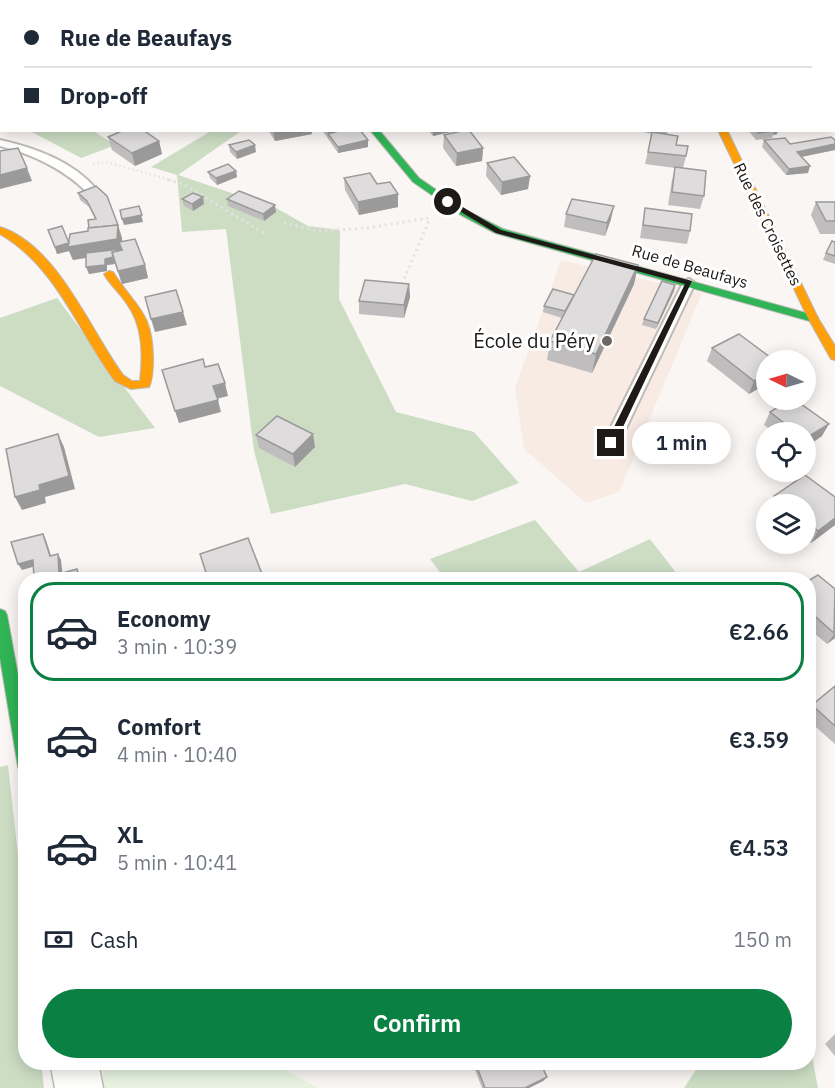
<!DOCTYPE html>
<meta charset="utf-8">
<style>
:root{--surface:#fff;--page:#f2f2f3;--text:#1f2937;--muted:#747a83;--line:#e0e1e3;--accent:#0b8043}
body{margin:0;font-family:"IBM Plex Sans",sans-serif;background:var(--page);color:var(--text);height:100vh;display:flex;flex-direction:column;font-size:22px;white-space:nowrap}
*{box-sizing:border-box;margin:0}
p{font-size:20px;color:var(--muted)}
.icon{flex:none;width:33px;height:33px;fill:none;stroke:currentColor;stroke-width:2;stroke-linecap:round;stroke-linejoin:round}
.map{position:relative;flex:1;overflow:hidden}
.sheet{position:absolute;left:18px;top:572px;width:798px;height:498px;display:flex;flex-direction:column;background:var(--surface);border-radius:24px;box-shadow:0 3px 15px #0003}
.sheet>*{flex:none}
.hud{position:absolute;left:0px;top:0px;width:836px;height:132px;box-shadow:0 3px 15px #0003;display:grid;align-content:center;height:132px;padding:0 24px;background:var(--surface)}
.needle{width:39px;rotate:275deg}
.fabs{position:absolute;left:756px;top:350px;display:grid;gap:12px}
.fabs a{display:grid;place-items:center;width:60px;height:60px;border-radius:50%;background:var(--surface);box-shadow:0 3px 15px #0003;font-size:30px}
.end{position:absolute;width:27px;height:27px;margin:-14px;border:8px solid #1e1a18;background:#fff;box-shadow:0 0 0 3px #fff}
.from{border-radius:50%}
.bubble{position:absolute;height:42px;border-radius:21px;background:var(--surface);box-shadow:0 3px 15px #0003;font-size:20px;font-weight:600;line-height:42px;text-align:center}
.hud b{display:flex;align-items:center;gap:21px;height:57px;font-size:22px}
.hud b+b{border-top:2px solid var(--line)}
.hud i{width:15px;height:15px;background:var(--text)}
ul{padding:10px 0 0;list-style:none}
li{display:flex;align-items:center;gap:18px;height:99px;margin:0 12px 9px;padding:0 12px;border:3px solid transparent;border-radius:24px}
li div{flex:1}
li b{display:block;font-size:22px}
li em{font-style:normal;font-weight:600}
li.on{border-color:var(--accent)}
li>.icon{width:54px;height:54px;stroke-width:1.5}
.pay{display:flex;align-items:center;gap:15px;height:66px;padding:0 24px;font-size:22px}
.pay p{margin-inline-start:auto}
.button{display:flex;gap:12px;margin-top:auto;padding:12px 24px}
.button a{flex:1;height:69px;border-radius:36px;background:var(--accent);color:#fff;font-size:24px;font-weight:600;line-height:69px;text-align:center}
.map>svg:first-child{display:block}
.built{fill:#f8ebe4}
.green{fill:#e8f4e1}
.forest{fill:#ccddc4}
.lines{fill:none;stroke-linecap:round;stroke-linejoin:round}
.lane-casing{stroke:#bebab8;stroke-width:4}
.street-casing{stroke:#bebab8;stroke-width:3}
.fast-casing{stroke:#bebab8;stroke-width:2}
.slow-casing{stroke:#bebab8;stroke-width:2}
.path-far1{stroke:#e4e2e1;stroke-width:2;stroke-dasharray:1.5 3;stroke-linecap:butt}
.path{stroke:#e4e2e1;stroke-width:3;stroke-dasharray:2 4;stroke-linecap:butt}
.lane{fill:#fefefd;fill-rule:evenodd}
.street{fill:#fefefd;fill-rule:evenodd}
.fast{fill:#30b455;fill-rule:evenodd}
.slow{fill:#ff9f0a;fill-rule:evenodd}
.wall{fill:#bfbdbe}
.shaded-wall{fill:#9b9a9b}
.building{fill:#dedcdd;stroke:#9b9a9b;stroke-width:1.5}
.route{fill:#1e1a18}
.poi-dot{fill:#6b6765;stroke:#fff;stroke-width:2}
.labels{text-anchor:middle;stroke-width:6;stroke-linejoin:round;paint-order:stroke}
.far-street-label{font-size:16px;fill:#1e1a18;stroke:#fff}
.poi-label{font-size:20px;fill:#1e1a18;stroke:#fff;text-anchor:end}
</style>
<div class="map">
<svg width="835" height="1088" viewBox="0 0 835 1088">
<rect width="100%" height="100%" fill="#faf6f4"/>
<path class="built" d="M 561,260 L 702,293 L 619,492 L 586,503 L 524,449 L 515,388 Z"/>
<path class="green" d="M 103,1062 L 271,1062 L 318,1088 L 103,1088 Z"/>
<g class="forest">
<path d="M 30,131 L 93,131 L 116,145 L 81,158 Z"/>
<path d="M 211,131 L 241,131 L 178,175 L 276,208 L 308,226 L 340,230 L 339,299 L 396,412 L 474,432 L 519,483 L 472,501 L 405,484 L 271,514 L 254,451 L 226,229 L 182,232 L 177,175 L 151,167 Z"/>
<path d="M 57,298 L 155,428 L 99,437 L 0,386 L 0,318 Z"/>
<path d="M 535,520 L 579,572 L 650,539 L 681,579 L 445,579 L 430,559 Z"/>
<path d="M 8,765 L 25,919 L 26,1062 L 41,1062 L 44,1088 L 0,1088 L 0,767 Z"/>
<path d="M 809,1040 L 818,1088 L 684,1088 L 701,1062 L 808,1062 Z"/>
</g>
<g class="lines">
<g class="lane-casing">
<g id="lane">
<path d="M 0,140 C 35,148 73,161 97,190 L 95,192 L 87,192 C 62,168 34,155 0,146 Z"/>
<path d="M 689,279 L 695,283 L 619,443 L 616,447 L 606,447 L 603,443 L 683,283 Z"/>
</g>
</g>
<g class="street-casing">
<g id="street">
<path d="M 78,0 L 98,0 L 99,2 L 79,2 Z"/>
<path d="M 272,0 L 294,0 L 271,2 Z"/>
<rect x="688" y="0" width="18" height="2"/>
<path d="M 50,1062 L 98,1062 L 103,1088 L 55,1088 Z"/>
</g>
</g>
<g class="fast-casing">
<g id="fast">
<path d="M 264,0 L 272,0 L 272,2 L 265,2 Z"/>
<path d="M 370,130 L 379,130 L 419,178 L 467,211 L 503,229 L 817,316 L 818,318 L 813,322 L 495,233 L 461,215 L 413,182 Z"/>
<path d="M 0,609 L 5,611 L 7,615 L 26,719 L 26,774 L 20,772 L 18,767 L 0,658 Z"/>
</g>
</g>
<g class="slow-casing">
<g id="slow">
<path d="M 718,130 L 727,130 L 818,318 L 835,346 L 835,360 L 831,359 L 808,318 Z"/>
<path d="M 0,227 C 57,245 90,330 123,375 L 132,381 L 140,381 C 143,355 143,326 127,304 C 120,293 110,285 104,274 L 109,271 L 113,272 C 135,307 153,311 153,359 C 153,368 153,379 149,387 L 131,389 L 115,381 C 78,331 56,266 0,234 Z"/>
</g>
</g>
<path class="path-far1" d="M 93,164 L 106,162 L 174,181"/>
<g class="path">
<path d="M 168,180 L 183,184 L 265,234"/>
<path d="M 284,223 L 319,231 L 367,228 L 429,218"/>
<path d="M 402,284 L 428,223 L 427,219"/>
</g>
<use href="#lane" class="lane"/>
<use href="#street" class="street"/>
<use href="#fast" class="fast"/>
<use href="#slow" class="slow"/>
</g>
<g class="wall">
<path d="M 268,130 L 312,130 L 312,134 L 275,141 Z"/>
<path d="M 322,130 L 360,130 L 368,140 L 368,147 L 338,153 Z"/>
<path d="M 428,130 L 459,130 L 433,136 Z"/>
<path d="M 634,130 L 668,130 L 667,134 L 686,156 L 683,168 L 704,196 L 700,209 L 668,205 L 672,180 L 675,168 L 645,164 L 652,134 Z"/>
<path d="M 748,130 L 778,130 L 777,134 L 773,135 L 772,138 L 756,140 Z"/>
<path d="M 444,135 L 483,148 L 482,161 L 456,166 L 443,148 Z"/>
<path d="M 108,137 L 159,141 L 162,154 L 135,166 L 112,150 Z"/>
<path d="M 764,140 L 790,144 L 835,150 L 802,157 L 808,173 L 786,175 L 762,147 Z"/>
<path d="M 229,145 L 256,152 L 237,159 L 230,152 Z"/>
<path d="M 487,163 L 530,176 L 528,189 L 501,195 L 486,176 Z"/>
<path d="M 236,171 L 237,177 L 217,185 L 210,178 L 208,172 Z"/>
<path d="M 344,178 L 377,184 L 398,207 L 359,215 L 345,190 Z"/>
<path d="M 96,186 L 122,238 L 122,242 L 145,265 L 148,278 L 122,284 L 115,264 L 107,265 L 107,271 L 89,274 L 86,258 L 73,260 L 69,251 L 57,254 L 48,230 L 69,243 L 88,231 L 95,219 L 89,207 L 80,200 L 78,193 Z"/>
<path d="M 203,197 L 204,204 L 193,211 L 184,206 L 182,199 Z"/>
<path d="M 227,199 L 276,212 L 264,221 L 228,206 Z"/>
<path d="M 816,202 L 835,202 L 835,234 L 820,234 L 811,215 Z"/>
<path d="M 645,208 L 690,231 L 687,244 L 640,238 Z"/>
<path d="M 566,214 L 611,219 L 605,236 L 564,227 Z"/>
<path d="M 835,242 L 835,264 L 823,260 L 826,253 Z"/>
<path d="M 638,265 L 634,284 L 592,373 L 547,360 L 550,341 L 562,318 L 543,312 L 544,306 L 574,295 Z"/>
<path d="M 409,284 L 410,297 L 404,318 L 359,314 L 359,301 Z"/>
<path d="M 675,285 L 674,291 L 656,329 L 642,325 L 644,319 Z"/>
<path d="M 712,348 L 766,360 L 766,384 L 749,394 L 707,361 Z"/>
<path d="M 770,412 L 822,436 L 806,447 L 806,432 L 771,432 L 771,430 L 764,425 Z"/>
<path d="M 256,435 L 315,447 L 295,467 L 259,448 Z"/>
<path d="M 774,496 L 835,497 L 835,525 L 811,543 L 806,539 L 806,504 L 770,504 Z"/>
<path d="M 808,581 L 835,589 L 835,638 L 827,644 L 808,628 Z"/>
<path d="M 835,686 L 835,744 L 808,720 L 808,709 L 812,705 Z"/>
<path d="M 835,1034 L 835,1056 L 825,1044 Z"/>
<path d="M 472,1062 L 540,1062 L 547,1077 L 543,1081 L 529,1088 L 482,1088 Z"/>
</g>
<g class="shaded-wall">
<path d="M 359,0 L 369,0 L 365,2 L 359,2 Z"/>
<path d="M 273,130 L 312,130 L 312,134 L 275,141 Z"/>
<path d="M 328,130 L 358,130 L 328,134 L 329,140 Z"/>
<path d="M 433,130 L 459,130 L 433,136 Z"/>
<path d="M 772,130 L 778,130 L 777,134 L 773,135 L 774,131 Z"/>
<path d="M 368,140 L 368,147 L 338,153 L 338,147 Z"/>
<path d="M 159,141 L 162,154 L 135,166 L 132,153 Z"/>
<path d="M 835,144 L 835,150 L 795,158 L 797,152 Z"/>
<path d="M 255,145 L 256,152 L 237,159 L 236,152 Z"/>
<path d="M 483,148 L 482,161 L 456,166 L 457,153 Z"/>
<path d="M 810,166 L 808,173 L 786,175 L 789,169 Z"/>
<path d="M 27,168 L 32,181 L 0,189 L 0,175 Z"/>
<path d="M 236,171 L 237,177 L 217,185 L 216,178 Z"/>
<path d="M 530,176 L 528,189 L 501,195 L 502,182 Z"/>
<path d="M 398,194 L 398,207 L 359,215 L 358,202 Z"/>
<path d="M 203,197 L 204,204 L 193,211 L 192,204 Z"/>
<path d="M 275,205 L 276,212 L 264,221 L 263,214 Z"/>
<path d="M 139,206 L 143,222 L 124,225 L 122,219 Z"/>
<path d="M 614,206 L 611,219 L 605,236 L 607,223 Z"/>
<path d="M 118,225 L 122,238 L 121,252 L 73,260 L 69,251 L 57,254 L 55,247 Z"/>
<path d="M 113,257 L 115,264 L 107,265 L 107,271 L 89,274 L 86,267 L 105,259 Z"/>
<path d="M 145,265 L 148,278 L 122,284 L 118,271 Z"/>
<path d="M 638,265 L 634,284 L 592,373 L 596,354 Z"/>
<path d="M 409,284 L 410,297 L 404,318 L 404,305 Z"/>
<path d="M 675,285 L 674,291 L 656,329 L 658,323 Z"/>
<path d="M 183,312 L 187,325 L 155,332 L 151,319 Z"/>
<path d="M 766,374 L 766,384 L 749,394 L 754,381 Z"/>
<path d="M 225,383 L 228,396 L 216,399 L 213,386 Z"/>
<path d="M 218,400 L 221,412 L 179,423 L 175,411 Z"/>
<path d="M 829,424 L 822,436 L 806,447 L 806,438 Z"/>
<path d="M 58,434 L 64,447 L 75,489 L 45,497 L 46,503 L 22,510 L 15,497 L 39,485 Z"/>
<path d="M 313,434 L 315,447 L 295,467 L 293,454 Z"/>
<path d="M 835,518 L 835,525 L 811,543 L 818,531 Z"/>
<path d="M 43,534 L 46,540 L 53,562 L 50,556 Z"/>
<path d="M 58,554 L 61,560 L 63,579 L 59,574 Z"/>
<path d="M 33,560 L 36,566 L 22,570 L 18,564 Z"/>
<path d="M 77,569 L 81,575 L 81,579 L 79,579 Z"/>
<path d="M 835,633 L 835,638 L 827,644 Z"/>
<path d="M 547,1077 L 543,1081 L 529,1088 L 525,1088 Z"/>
</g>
<g class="building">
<path d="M 46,0 L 64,0 L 67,2 L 42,2 Z"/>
<path d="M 143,0 L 171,0 L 172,2 L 144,2 Z"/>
<path d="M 171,0 L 185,0 L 186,2 L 172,2 Z"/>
<path d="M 304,0 L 326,0 L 328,2 L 299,1 Z"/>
<path d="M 500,0 L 531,0 L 530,2 L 499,2 Z"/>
<path d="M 721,0 L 742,0 L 741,2 L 720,2 Z"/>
<path d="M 755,0 L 771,0 L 771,2 Z"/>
<path d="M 124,130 L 143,130 L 159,141 L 132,153 L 108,137 Z"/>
<path d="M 342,130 L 360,130 L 368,140 L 338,147 L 328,134 Z"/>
<path d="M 466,130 L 469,130 L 483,148 L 457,153 L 444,135 Z"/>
<path d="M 756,130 L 774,130 L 774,131 L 758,133 Z"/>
<path d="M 652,132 L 678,136 L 676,145 L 688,146 L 686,156 L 648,152 Z"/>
<path d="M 831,137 L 835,140 L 835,144 L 797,152 L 810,166 L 789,169 L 764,140 L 785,138 L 790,144 Z"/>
<path d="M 249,140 L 255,145 L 236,152 L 229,145 Z"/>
<path d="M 18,148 L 27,168 L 0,175 L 0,151 Z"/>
<path d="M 514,157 L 530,176 L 502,182 L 487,163 Z"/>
<path d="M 228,164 L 236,171 L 216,178 L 208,172 Z"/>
<path d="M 675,167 L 706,171 L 704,196 L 672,192 Z"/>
<path d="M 370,173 L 377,184 L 390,182 L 398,194 L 358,202 L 344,178 Z"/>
<path d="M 96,186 L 107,196 L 118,225 L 89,228 L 88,220 L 96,219 L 87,201 L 78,193 Z"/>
<path d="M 239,191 L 275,205 L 263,214 L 227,199 Z"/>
<path d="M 193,193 L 203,197 L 192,204 L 182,199 Z"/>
<path d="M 572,199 L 614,206 L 607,223 L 566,214 Z"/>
<path d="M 816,202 L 835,202 L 835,221 L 826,221 Z"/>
<path d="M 139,206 L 142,215 L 122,219 L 120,210 Z"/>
<path d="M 645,208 L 692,214 L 690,231 L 643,225 Z"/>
<path d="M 118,225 L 117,239 L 68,247 L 70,234 L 88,231 L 88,228 Z"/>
<path d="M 62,226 L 69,243 L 55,247 L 48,230 Z"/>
<path d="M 135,239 L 145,265 L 118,271 L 112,252 L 122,250 L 119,242 Z"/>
<path d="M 832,241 L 835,242 L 835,256 L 826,253 Z"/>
<path d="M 121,249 L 122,250 L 112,252 L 113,257 L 105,259 L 105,265 L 86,267 L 86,253 Z"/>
<path d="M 596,254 L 638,265 L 596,354 L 550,341 Z"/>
<path d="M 365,280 L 409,284 L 404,305 L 359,301 Z"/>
<path d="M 662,281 L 675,285 L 658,323 L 644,319 Z"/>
<path d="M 553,289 L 574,295 L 565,311 L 544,306 Z"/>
<path d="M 176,290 L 183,312 L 151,319 L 145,297 Z"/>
<path d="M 739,334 L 774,360 L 766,360 L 766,374 L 754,381 L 712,348 Z"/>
<path d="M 203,359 L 205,367 L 218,364 L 225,383 L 213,386 L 218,400 L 175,411 L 162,370 Z"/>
<path d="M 790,399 L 794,399 L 829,424 L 806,438 L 806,432 L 779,432 L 773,427 L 783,422 L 770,412 Z"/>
<path d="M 277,416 L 313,434 L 293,454 L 256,435 Z"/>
<path d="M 58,434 L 69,476 L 39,485 L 40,490 L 15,497 L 6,449 Z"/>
<path d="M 805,475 L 835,497 L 835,518 L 818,531 L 806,521 L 806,504 L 784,504 L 774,496 Z"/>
<path d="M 43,534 L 50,556 L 58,554 L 59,574 L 77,569 L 79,579 L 34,579 L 33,560 L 18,564 L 11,542 Z"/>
<path d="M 248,538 L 264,579 L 208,579 L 200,554 Z"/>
<path d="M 818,575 L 835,589 L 834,633 L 808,610 L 808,581 Z"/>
<path d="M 835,686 L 835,726 L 812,705 Z"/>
<path d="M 475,1062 L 540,1062 L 547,1077 L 525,1088 L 485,1088 Z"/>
</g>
<path class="route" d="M 446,200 L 451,200 L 501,230 L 692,281 L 614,446 L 611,447 L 606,443 L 685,284 L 496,233 L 446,203 Z"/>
<circle class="poi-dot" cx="607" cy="341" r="6"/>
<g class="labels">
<g class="far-street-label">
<text transform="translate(768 224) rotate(64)" y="6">Rue des Croisettes</text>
<text transform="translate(690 266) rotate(16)" y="6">Rue de Beaufays</text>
</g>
<g class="poi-label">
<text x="595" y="348">École du Péry</text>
</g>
</g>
</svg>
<div class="fabs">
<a><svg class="needle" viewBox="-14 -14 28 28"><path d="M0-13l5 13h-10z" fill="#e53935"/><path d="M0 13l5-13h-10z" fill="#747a83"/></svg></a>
<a><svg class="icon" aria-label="locate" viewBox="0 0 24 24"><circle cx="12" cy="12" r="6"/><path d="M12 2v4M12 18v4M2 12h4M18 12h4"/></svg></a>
<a><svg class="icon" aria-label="layers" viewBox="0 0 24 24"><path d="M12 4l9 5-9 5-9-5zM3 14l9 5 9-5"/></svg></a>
</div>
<i class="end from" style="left:448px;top:202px"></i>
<i class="end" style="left:611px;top:443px"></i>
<div class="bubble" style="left:632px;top:422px;width:99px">1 min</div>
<div class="hud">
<b><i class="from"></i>Rue de Beaufays</b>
<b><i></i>Drop-off</b>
</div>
<section class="sheet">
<ul>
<li class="on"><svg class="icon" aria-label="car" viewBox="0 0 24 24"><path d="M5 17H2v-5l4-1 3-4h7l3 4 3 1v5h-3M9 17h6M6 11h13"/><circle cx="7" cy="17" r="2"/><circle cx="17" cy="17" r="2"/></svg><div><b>Economy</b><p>3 min · 10:39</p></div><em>€2.66</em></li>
<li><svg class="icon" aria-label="car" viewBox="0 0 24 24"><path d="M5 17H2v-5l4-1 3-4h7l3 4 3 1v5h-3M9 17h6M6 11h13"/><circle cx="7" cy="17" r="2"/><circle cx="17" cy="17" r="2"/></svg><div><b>Comfort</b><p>4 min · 10:40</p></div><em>€3.59</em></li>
<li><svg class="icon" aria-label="car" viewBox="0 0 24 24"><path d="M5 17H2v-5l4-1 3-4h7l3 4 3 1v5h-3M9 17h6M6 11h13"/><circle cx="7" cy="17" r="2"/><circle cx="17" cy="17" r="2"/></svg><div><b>XL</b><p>5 min · 10:41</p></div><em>€4.53</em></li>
</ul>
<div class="pay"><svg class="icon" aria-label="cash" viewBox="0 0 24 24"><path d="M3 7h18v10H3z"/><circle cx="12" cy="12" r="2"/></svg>Cash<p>150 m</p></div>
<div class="button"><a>Confirm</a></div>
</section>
</div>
